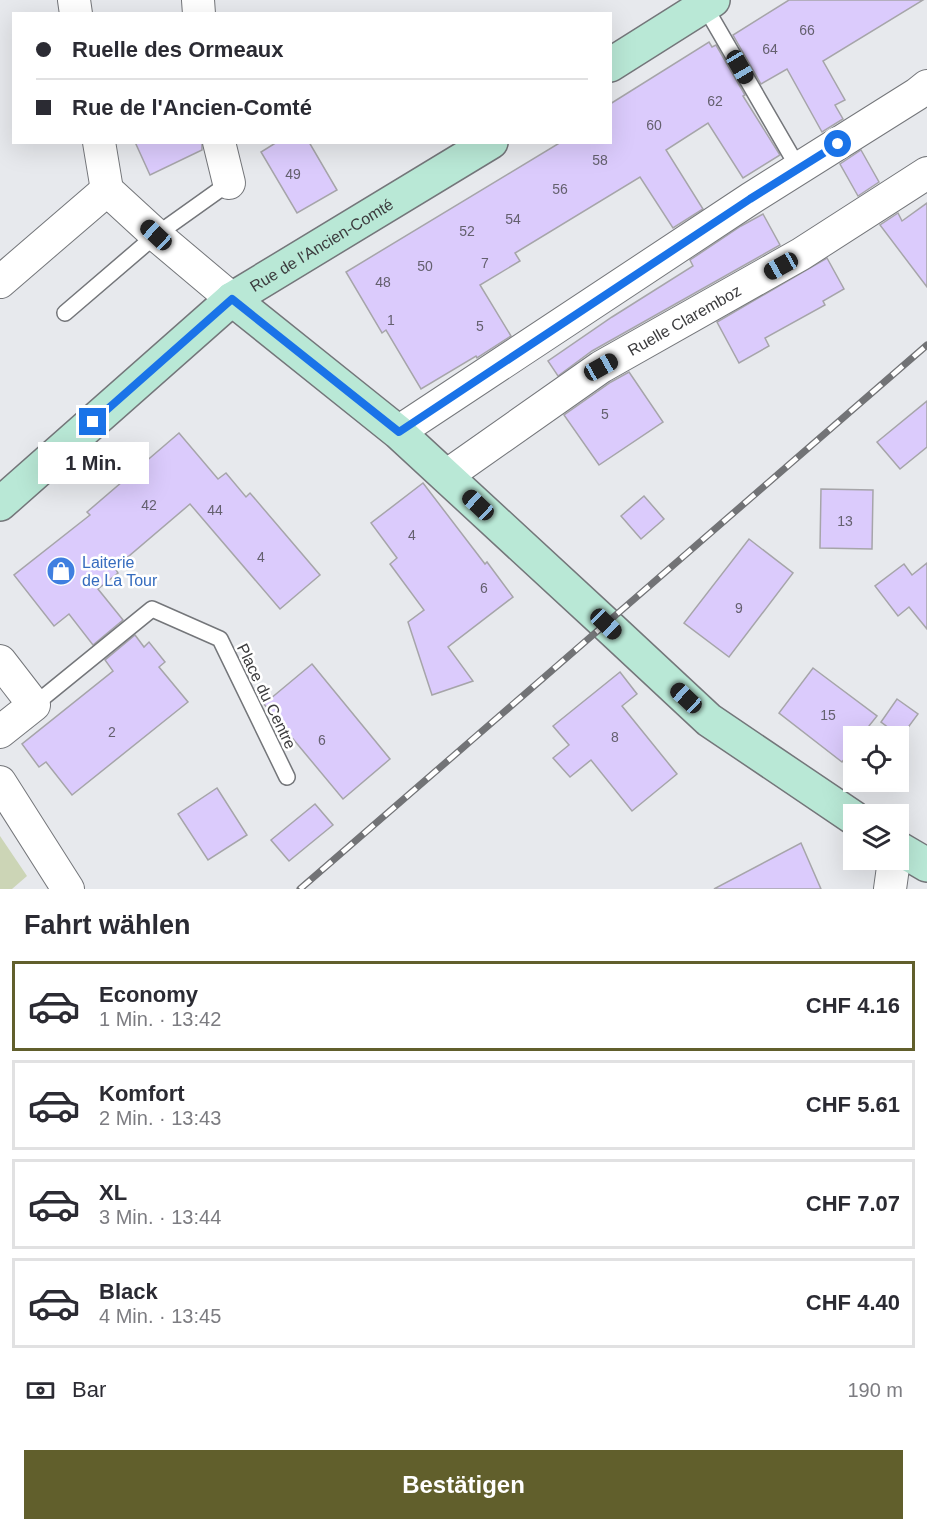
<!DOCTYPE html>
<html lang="de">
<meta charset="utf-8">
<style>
:root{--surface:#fff;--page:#f2f2f3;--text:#2b2b33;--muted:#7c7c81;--line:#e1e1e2;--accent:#615f2c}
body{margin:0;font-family:Helvetica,sans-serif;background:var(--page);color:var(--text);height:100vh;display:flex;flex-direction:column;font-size:22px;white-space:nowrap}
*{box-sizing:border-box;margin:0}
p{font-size:20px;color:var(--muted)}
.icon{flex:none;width:33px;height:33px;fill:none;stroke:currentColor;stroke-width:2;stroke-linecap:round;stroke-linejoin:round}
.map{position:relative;height:889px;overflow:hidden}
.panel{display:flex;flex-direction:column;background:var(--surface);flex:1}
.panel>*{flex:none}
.banner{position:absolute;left:12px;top:12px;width:600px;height:132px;border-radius:0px;box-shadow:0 6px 24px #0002;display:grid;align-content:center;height:132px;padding:0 24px;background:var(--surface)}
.buttons{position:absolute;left:843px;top:726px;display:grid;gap:12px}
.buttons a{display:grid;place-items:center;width:66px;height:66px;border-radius:0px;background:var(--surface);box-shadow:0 6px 24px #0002;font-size:30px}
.end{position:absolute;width:27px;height:27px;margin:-14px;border:8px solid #1a73e8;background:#fff;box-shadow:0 0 0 3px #fff}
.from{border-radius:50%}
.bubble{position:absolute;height:42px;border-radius:0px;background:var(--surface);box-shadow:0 6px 24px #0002;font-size:20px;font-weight:800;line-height:42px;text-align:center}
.car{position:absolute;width:18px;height:36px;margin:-18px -9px;border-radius:8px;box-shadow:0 0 4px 2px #0007;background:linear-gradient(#222 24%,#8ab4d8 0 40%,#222 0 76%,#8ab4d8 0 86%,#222 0)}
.banner b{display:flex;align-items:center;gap:21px;height:57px;font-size:22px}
.banner b+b{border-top:2px solid var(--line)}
.banner i{width:15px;height:15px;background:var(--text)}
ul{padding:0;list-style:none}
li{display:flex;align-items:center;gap:18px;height:90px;margin:0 12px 9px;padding:0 12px;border:3px solid var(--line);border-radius:0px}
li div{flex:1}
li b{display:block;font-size:22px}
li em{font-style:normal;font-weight:800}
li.active{border-color:var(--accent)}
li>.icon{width:54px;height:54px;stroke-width:1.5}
h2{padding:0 24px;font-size:27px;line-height:72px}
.pay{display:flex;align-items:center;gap:15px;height:66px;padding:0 24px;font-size:22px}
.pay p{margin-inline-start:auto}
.cta{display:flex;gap:12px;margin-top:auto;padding:12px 24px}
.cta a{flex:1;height:69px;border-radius:0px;background:var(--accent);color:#fff;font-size:24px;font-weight:800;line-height:69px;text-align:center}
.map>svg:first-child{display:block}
.park{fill:#ccd5b6}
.building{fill:#dbcbfc;stroke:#a6a5a9;stroke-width:1.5}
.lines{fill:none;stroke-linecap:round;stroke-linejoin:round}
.lane-casing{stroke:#74767a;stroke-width:18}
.street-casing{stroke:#74767a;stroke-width:34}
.secondary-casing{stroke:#74767a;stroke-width:36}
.lane{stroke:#fff;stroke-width:15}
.street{stroke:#fff;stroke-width:32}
.secondary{stroke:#b9e8d6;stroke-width:33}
.rail-casing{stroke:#727376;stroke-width:7}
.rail{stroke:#fff;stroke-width:4.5;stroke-dasharray:14;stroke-linecap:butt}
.route{stroke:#1a73e8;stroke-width:8}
.labels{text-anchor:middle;stroke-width:5;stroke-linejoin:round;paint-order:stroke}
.number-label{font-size:14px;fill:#64606e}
.street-label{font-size:16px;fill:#3c3c3e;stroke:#fff}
.shop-label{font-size:16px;fill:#366cbe;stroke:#fff;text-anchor:start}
</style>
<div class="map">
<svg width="927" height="889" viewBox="0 0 927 889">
<rect width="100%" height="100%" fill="#e7e9ed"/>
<path class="park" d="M 0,836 L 27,876 L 12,889 L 0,889 Z"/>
<g class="building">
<path d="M 789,0 L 923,0 L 823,61 L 845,100 L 835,105 L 843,119 L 822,132 L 787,69 L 761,84 L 733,35 Z"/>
<path d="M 709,42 L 712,47 L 716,45 L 745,95 L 743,96 L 780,155 L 743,178 L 708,123 L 666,150 L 703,209 L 673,228 L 640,177 L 515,253 L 520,261 L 480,285 L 511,336 L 477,358 L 476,356 L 421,389 L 386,330 L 382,333 L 346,272 L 561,142 L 610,142 L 610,104 Z"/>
<path d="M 135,142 L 202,142 L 202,150 L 150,175 Z"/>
<path d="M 277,142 L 309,142 L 337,190 L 297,213 L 261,152 Z"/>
<path d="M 861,150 L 879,182 L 858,196 L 840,164 Z"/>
<path d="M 927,203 L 927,287 L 880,225 L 898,213 L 902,221 Z"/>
<path d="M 763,214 L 780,245 L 592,351 L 558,376 L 548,361 L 612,317 L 693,266 L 690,260 L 741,226 Z"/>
<path d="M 827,258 L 844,289 L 823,301 L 825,305 L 765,338 L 769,346 L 739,363 L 717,322 Z"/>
<path d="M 629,372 L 663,422 L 599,465 L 564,415 L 611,382 Z"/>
<path d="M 927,401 L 927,447 L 900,469 L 877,442 Z"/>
<path d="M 179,433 L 218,479 L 226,473 L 246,497 L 250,493 L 320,575 L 280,609 L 190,504 L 115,568 L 118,573 L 98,589 L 123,620 L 93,645 L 69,614 L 54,626 L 14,575 L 90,515 L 87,512 Z"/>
<path d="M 423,483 L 485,564 L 487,562 L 513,597 L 448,647 L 473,681 L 432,695 L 408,622 L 424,610 L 390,564 L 397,558 L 371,523 Z"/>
<path d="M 821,489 L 873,490 L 872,549 L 820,548 Z"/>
<path d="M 644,496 L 664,519 L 641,539 L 621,516 Z"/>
<path d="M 749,539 L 793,573 L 729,657 L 684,623 Z"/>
<path d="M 927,563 L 927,629 L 909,607 L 898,616 L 875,586 L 904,564 L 912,575 Z"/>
<path d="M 135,635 L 144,647 L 149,642 L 165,662 L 159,667 L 188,702 L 72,795 L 46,762 L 39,767 L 22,744 L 113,671 L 105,660 Z"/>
<path d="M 312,664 L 390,759 L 343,799 L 264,704 Z"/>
<path d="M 813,668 L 877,716 L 861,736 L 854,736 L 854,747 L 842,762 L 779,713 Z"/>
<path d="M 620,672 L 637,694 L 622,706 L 677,774 L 632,811 L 591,760 L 570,777 L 553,758 L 569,745 L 553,726 Z"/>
<path d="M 897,699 L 918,714 L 901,737 L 881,722 Z"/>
<path d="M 217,788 L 247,835 L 208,860 L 178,814 Z"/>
<path d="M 315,804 L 333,825 L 289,861 L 271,840 Z"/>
<path d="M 801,843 L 821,889 L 714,889 Z"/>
</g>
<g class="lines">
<g class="lane-casing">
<g id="lane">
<path d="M 704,5 L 799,169"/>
<path d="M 65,313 L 156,235 L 229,183"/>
<path d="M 34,705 L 152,609 L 220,639 L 287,777"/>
</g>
</g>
<g class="street-casing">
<g id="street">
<path d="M 74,0 L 76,14"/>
<path d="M 198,0 L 199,14"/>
<path d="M 99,142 L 107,190"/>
<path d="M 219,142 L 229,183"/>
<path d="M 0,282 L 107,190 L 156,235 L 232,299"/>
<path d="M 398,432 L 750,199 L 917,94 L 927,86"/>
<path id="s1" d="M 446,476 L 601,367 L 801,254 L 927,173"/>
<path d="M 0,661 L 34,705 L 0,732"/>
<path d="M 0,782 L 68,889"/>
<path d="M 890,889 L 894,860"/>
</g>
</g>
<g class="secondary-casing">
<g id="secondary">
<path d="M 610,65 L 713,0"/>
<path d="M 232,299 L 398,432 L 606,624 L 709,720 L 854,818"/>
<path id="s2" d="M 0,504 L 232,299 L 491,142"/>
<path d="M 898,848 L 927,865"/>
</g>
</g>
<use href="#lane" class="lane"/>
<use href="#street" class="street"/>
<use href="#secondary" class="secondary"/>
<g class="rail-casing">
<path id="rail" d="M 300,889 L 927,345"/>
</g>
<use href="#rail" class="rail"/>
</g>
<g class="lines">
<path class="route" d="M 93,422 L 232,299 L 399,432 L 750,199 L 838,144"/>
</g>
<defs>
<g id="shop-disc" transform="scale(1.5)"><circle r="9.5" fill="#3f7fe0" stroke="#fff"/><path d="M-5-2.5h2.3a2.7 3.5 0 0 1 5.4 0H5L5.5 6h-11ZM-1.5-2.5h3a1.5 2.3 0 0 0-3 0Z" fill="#fff"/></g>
</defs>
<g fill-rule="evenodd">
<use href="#shop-disc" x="61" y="571"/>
</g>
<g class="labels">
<g class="number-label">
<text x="807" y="35">66</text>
<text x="770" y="54">64</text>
<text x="715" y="106">62</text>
<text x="654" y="130">60</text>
<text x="600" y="165">58</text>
<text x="293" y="179">49</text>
<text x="560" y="194">56</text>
<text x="513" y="224">54</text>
<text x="467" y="236">52</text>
<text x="485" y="268">7</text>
<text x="425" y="271">50</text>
<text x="383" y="287">48</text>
<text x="391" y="325">1</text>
<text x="480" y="331">5</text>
<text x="605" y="419">5</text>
<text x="149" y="510">42</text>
<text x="215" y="515">44</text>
<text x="845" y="526">13</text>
<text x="412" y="540">4</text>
<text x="261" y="562">4</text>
<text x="484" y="593">6</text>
<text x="739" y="613">9</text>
<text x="828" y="720">15</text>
<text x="112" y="737">2</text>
<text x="615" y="742">8</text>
<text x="322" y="745">6</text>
</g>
<g class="street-label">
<text dy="6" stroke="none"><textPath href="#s2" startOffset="414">Rue de l'Ancien-Comté</textPath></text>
<text dy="6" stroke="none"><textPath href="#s1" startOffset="285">Ruelle Claremboz</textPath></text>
<text transform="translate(267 696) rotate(64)" y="6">Place du Centre</text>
</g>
<g class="shop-label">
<text x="82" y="568">Laiterie<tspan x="82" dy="18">de La Tour</tspan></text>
</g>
</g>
</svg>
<div class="buttons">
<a><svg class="icon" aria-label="locate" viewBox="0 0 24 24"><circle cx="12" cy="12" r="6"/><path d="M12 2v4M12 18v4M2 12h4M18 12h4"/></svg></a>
<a><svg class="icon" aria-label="layers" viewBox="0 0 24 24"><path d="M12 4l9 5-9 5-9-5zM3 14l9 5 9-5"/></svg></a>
</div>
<i class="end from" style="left:838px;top:144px"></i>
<i class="end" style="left:93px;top:422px"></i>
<div class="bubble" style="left:38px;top:442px;width:111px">1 Min.</div>
<i class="car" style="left:740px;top:67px;rotate:150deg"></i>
<i class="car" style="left:156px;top:235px;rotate:313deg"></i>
<i class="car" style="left:781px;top:266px;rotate:241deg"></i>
<i class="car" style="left:601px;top:367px;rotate:61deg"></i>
<i class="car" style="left:478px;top:505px;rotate:313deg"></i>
<i class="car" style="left:606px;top:624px;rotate:134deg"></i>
<i class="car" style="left:686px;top:698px;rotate:313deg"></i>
<div class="banner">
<b><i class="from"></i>Ruelle des Ormeaux</b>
<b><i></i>Rue de l'Ancien-Comté</b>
</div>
</div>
<section class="panel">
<h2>Fahrt wählen</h2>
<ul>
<li class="active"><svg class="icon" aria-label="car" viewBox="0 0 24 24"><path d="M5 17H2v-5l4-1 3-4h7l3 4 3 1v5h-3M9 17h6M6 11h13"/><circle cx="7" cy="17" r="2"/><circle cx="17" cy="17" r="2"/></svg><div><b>Economy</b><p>1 Min. · 13:42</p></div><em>CHF 4.16</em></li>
<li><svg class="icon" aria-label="car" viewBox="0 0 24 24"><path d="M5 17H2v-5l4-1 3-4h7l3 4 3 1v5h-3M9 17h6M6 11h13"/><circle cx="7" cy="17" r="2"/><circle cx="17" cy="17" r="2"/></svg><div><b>Komfort</b><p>2 Min. · 13:43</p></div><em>CHF 5.61</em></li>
<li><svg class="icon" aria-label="car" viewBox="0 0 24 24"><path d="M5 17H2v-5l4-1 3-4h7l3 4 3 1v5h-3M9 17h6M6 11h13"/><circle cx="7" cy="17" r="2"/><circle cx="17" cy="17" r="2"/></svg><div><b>XL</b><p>3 Min. · 13:44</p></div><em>CHF 7.07</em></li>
<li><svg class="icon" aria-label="car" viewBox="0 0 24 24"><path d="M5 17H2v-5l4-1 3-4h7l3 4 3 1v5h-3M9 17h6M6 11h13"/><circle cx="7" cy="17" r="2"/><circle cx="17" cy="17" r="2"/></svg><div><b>Black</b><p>4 Min. · 13:45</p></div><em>CHF 4.40</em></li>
</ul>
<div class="pay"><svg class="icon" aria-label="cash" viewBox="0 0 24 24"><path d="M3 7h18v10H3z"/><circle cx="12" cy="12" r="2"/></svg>Bar<p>190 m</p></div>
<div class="cta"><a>Bestätigen</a></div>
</section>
